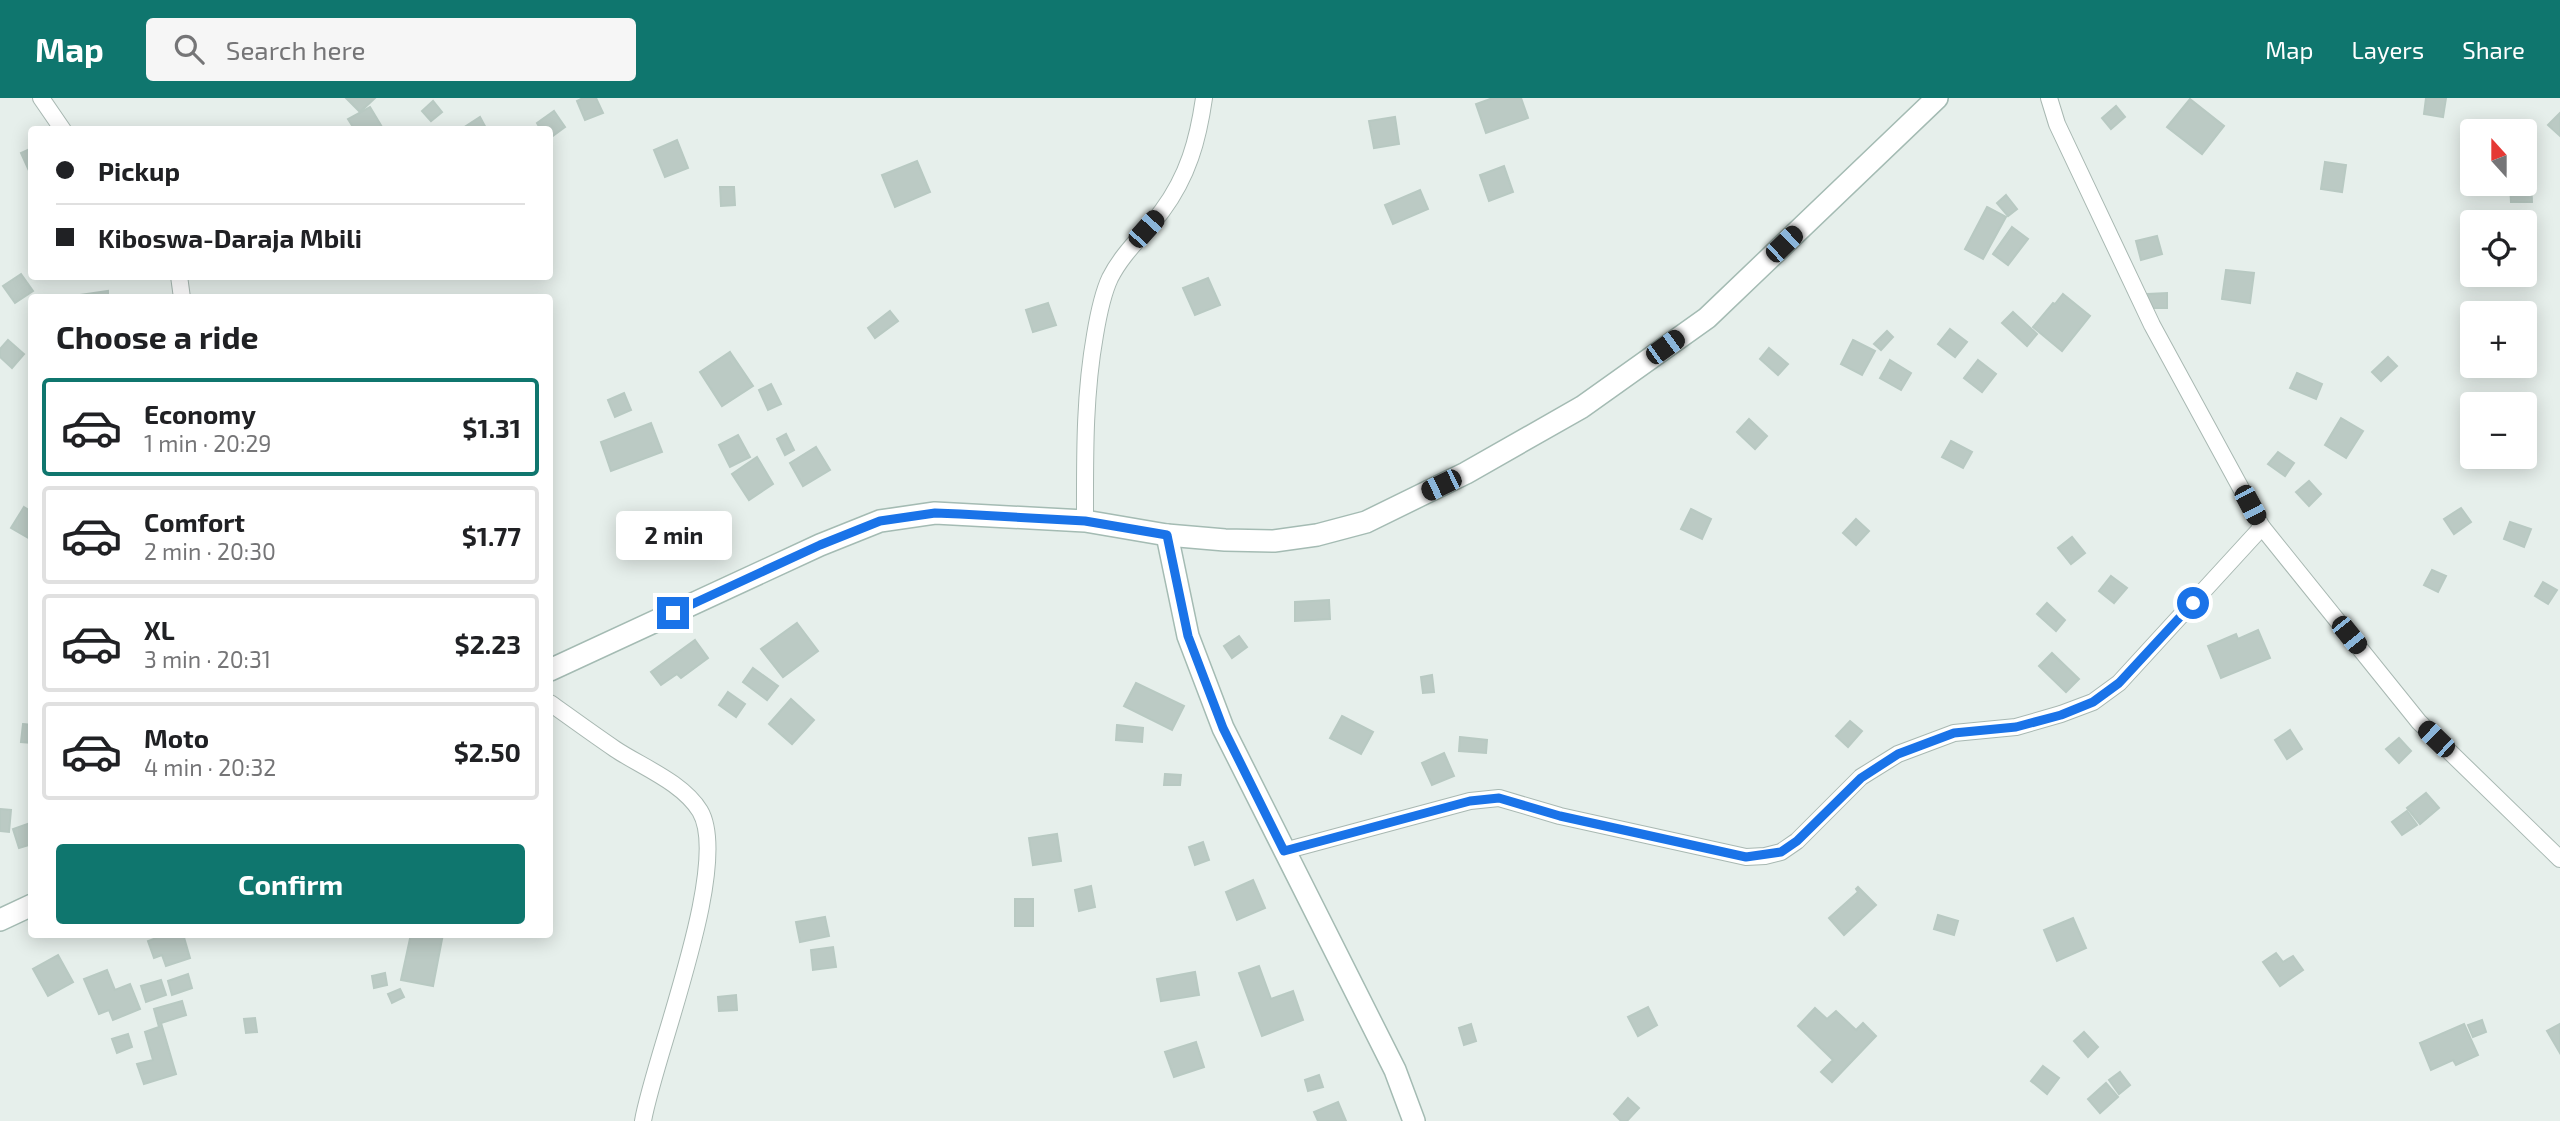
<!DOCTYPE html>
<meta charset="utf-8">
<style>
:root{--surface:#fff;--page:#f6f6f6;--text:#202124;--muted:#757577;--line:#e0e0e0;--accent:#0f766e}
body{margin:0;font-family:"Exo 2",sans-serif;background:var(--page);color:var(--text);height:100vh;display:flex;flex-direction:column;font-size:26px;white-space:nowrap}
*{box-sizing:border-box;margin:0}
p{font-size:23px;color:var(--muted)}
.icon{flex:none;width:38px;height:38px;fill:none;stroke:currentColor;stroke-width:2;stroke-linecap:round;stroke-linejoin:round}
.map{position:relative;flex:1;overflow:hidden}
.sheet{position:absolute;left:28px;top:196px;width:525px;height:644px;display:flex;flex-direction:column;background:var(--surface);border-radius:7px;box-shadow:0 4px 18px #0003}
.sheet>*{flex:none}
.top-card{position:absolute;left:28px;top:28px;width:525px;height:154px;border-radius:7px;box-shadow:0 4px 18px #0003;display:grid;align-content:center;height:154px;padding:0 28px;background:var(--surface)}
.needle{width:46px;rotate:339deg}
.controls{position:absolute;left:2460px;top:21px;display:grid;gap:14px}
.controls a{display:grid;place-items:center;width:77px;height:77px;border-radius:7px;background:var(--surface);box-shadow:0 4px 18px #0003;font-size:35px}
.end{position:absolute;width:32px;height:32px;margin:-16px;border:9px solid #1a73e8;background:#fff;box-shadow:0 0 0 4px #fff}
.from{border-radius:50%}
.bubble{position:absolute;height:49px;border-radius:7px;background:var(--surface);box-shadow:0 4px 18px #0003;font-size:23px;font-weight:700;line-height:49px;text-align:center}
.car{position:absolute;width:21px;height:42px;margin:-21px -10px;border-radius:9px;box-shadow:0 0 5px 2px #0007;background:linear-gradient(#222 24%,#8ab4d8 0 40%,#222 0 76%,#8ab4d8 0 86%,#222 0)}
.top-card b{display:flex;align-items:center;gap:24px;height:66px;font-size:26px}
.top-card b+b{border-top:2px solid var(--line)}
.top-card i{width:18px;height:18px;background:var(--text)}
ul{padding:0;list-style:none}
li{display:flex;align-items:center;gap:21px;height:98px;margin:0 14px 10px;padding:0 14px;border:4px solid var(--line);border-radius:7px}
li div{flex:1}
li b{display:block;font-size:26px}
li em{font-style:normal;font-weight:700}
li.selected{border-color:var(--accent)}
li>.icon{width:63px;height:63px;stroke-width:1.5}
h2{padding:0 28px;font-size:32px;line-height:84px}
.primary-button{display:flex;gap:14px;margin-top:auto;padding:14px 28px}
.primary-button a{flex:1;height:80px;border-radius:7px;background:var(--accent);color:#fff;font-size:28px;font-weight:700;line-height:80px;text-align:center}
header{display:flex;align-items:center;gap:42px;box-sizing:border-box;height:98px;padding:0 35px;background:var(--accent);color:#fff}
header strong{font-size:33px}
nav{display:flex;gap:38px;margin-inline-start:auto;font-size:24px}
.search{width:490px;height:63px;background:var(--page);display:flex;align-items:center;gap:18px;box-sizing:border-box;padding:0 24px;border-radius:7px;color:var(--muted);font-size:26px}
.map>svg:first-child{display:block}
.building{fill:#bbcac4;stroke:#b8c9c2;stroke-width:2}
.lines{fill:none;stroke-linecap:round;stroke-linejoin:round}
.street-casing{stroke:#a8b8b2;stroke-width:18}
.secondary-casing{stroke:#a4bbb3;stroke-width:24}
.street{stroke:#fff;stroke-width:16}
.secondary{stroke:#fff;stroke-width:21}
.route{stroke:#1a73e8;stroke-width:9}
</style>
<header>
<strong>Map</strong>
<div class="search"><svg class="icon" aria-label="search" viewBox="0 0 24 24"><circle cx="10" cy="10" r="6"/><path d="M15 15l6 6"/></svg>Search here</div>
<nav><a>Map</a><a>Layers</a><a>Share</a></nav>
</header>
<div class="map">
<svg width="2560" height="1023" viewBox="0 0 2560 1023">
<rect width="100%" height="100%" fill="#e6efeb"/>
<g class="building">
<path d="M 346,0 L 375,0 L 360,14 Z"/>
<path d="M 583,0 L 596,0 L 603,15 L 585,22 L 577,3 Z"/>
<path d="M 1493,0 L 1521,0 L 1528,20 L 1486,35 L 1476,6 Z"/>
<path d="M 2426,0 L 2446,0 L 2443,19 L 2424,16 Z"/>
<path d="M 2190,1 L 2224,28 L 2202,56 L 2167,29 Z"/>
<path d="M 433,3 L 442,14 L 431,23 L 422,13 Z"/>
<path d="M 2116,8 L 2125,19 L 2111,31 L 2102,20 Z"/>
<path d="M 370,9 L 382,29 L 378,32 L 355,32 L 348,21 Z"/>
<path d="M 554,13 L 565,29 L 550,40 L 550,32 L 541,32 L 537,25 Z"/>
<path d="M 2560,15 L 2560,38 L 2548,27 Z"/>
<path d="M 480,19 L 487,32 L 460,32 Z"/>
<path d="M 1395,19 L 1399,46 L 1374,50 L 1369,23 Z"/>
<path d="M 677,42 L 688,70 L 665,79 L 654,52 Z"/>
<path d="M 32,50 L 32,74 L 30,75 L 21,55 Z"/>
<path d="M 917,63 L 930,94 L 895,109 L 882,77 Z"/>
<path d="M 2325,64 L 2346,67 L 2342,94 L 2321,91 Z"/>
<path d="M 1504,68 L 1513,94 L 1489,103 L 1480,77 Z"/>
<path d="M 2525,81 L 2531,81 L 2532,104 L 2511,104 L 2510,86 L 2525,86 Z"/>
<path d="M 720,89 L 734,89 L 735,107 L 721,108 Z"/>
<path d="M 1420,92 L 1428,111 L 1393,126 L 1385,107 Z"/>
<path d="M 2006,97 L 2017,111 L 2008,118 L 1997,105 Z"/>
<path d="M 1987,109 L 2006,119 L 1983,161 L 1965,151 Z"/>
<path d="M 2012,129 L 2028,141 L 2008,167 L 1993,156 Z"/>
<path d="M 2157,138 L 2162,156 L 2141,162 L 2136,143 Z"/>
<path d="M 2226,172 L 2254,175 L 2250,205 L 2222,201 Z"/>
<path d="M 21,176 L 33,193 L 15,205 L 3,188 Z"/>
<path d="M 1208,180 L 1220,207 L 1195,217 L 1183,190 Z"/>
<path d="M 108,193 L 108,200 L 79,200 L 79,197 Z"/>
<path d="M 2167,195 L 2167,210 L 2149,210 L 2148,196 Z"/>
<path d="M 2063,196 L 2090,218 L 2062,253 L 2033,229 L 2053,205 L 2055,206 Z"/>
<path d="M 1048,205 L 1056,227 L 1033,234 L 1026,212 Z"/>
<path d="M 890,213 L 898,223 L 875,240 L 868,230 Z"/>
<path d="M 2013,214 L 2037,236 L 2027,248 L 2002,225 Z"/>
<path d="M 1950,231 L 1967,244 L 1955,259 L 1938,246 Z"/>
<path d="M 1887,233 L 1893,239 L 1881,252 L 1874,246 Z"/>
<path d="M 8,242 L 24,256 L 12,270 L 0,259 L 0,251 Z"/>
<path d="M 1853,242 L 1875,253 L 1862,277 L 1841,266 Z"/>
<path d="M 1769,250 L 1788,266 L 1778,277 L 1760,261 Z"/>
<path d="M 730,254 L 753,288 L 722,308 L 700,274 Z"/>
<path d="M 2388,259 L 2397,268 L 2381,283 L 2372,274 Z"/>
<path d="M 1890,262 L 1911,275 L 1901,292 L 1880,280 Z"/>
<path d="M 1978,262 L 1996,276 L 1982,294 L 1964,280 Z"/>
<path d="M 2297,275 L 2322,286 L 2316,301 L 2290,290 Z"/>
<path d="M 771,286 L 781,306 L 768,312 L 759,292 Z"/>
<path d="M 624,295 L 631,312 L 615,319 L 608,302 Z"/>
<path d="M 2341,320 L 2363,333 L 2346,360 L 2325,347 Z"/>
<path d="M 1749,321 L 1767,338 L 1755,351 L 1737,334 Z"/>
<path d="M 651,325 L 662,354 L 611,373 L 601,344 Z"/>
<path d="M 786,336 L 794,352 L 785,357 L 777,341 Z"/>
<path d="M 738,337 L 750,359 L 730,369 L 719,347 Z"/>
<path d="M 1951,343 L 1972,354 L 1963,370 L 1942,359 Z"/>
<path d="M 816,349 L 830,372 L 803,388 L 790,365 Z"/>
<path d="M 2278,354 L 2294,365 L 2285,378 L 2268,366 Z"/>
<path d="M 757,359 L 773,386 L 749,402 L 732,376 Z"/>
<path d="M 2309,383 L 2321,396 L 2309,408 L 2296,394 Z"/>
<path d="M 24,409 L 32,414 L 32,442 L 11,430 Z"/>
<path d="M 2461,410 L 2471,424 L 2454,436 L 2444,421 Z"/>
<path d="M 1691,411 L 1711,421 L 1702,441 L 1681,431 Z"/>
<path d="M 1856,421 L 1869,433 L 1856,447 L 1843,435 Z"/>
<path d="M 2510,424 L 2531,431 L 2524,449 L 2504,441 Z"/>
<path d="M 2072,439 L 2085,455 L 2071,466 L 2058,450 Z"/>
<path d="M 2432,472 L 2446,478 L 2438,494 L 2424,487 Z"/>
<path d="M 2111,478 L 2127,490 L 2114,505 L 2099,493 Z"/>
<path d="M 2543,484 L 2557,492 L 2548,506 L 2535,498 Z"/>
<path d="M 1329,502 L 1330,521 L 1295,523 L 1295,504 Z"/>
<path d="M 2047,505 L 2065,522 L 2056,533 L 2037,516 Z"/>
<path d="M 797,525 L 818,553 L 783,579 L 761,551 Z"/>
<path d="M 2258,532 L 2270,560 L 2221,580 L 2208,548 L 2236,536 L 2238,541 Z"/>
<path d="M 1239,538 L 1247,549 L 1232,560 L 1224,548 Z"/>
<path d="M 695,542 L 708,560 L 681,580 L 677,576 L 661,587 L 651,574 Z"/>
<path d="M 2052,555 L 2079,581 L 2066,594 L 2039,568 Z"/>
<path d="M 753,570 L 778,588 L 767,602 L 743,584 Z"/>
<path d="M 1432,577 L 1434,594 L 1423,595 L 1421,579 Z"/>
<path d="M 1136,585 L 1184,608 L 1172,632 L 1124,608 Z"/>
<path d="M 728,594 L 745,606 L 736,619 L 719,607 Z"/>
<path d="M 791,601 L 814,622 L 792,646 L 769,626 Z"/>
<path d="M 1342,618 L 1373,634 L 1361,656 L 1330,640 Z"/>
<path d="M 1850,623 L 1862,633 L 1848,649 L 1836,638 Z"/>
<path d="M 23,626 L 32,627 L 32,645 L 21,644 Z"/>
<path d="M 1117,627 L 1143,630 L 1142,644 L 1116,642 Z"/>
<path d="M 2290,632 L 2302,651 L 2287,661 L 2275,642 Z"/>
<path d="M 1460,639 L 1487,642 L 1486,655 L 1459,653 Z"/>
<path d="M 2399,640 L 2411,653 L 2399,665 L 2386,651 Z"/>
<path d="M 1444,655 L 1454,678 L 1432,687 L 1422,665 Z"/>
<path d="M 1165,676 L 1181,677 L 1180,687 L 1164,687 Z"/>
<path d="M 2426,695 L 2439,710 L 2420,726 L 2407,710 Z"/>
<path d="M 0,711 L 11,712 L 9,734 L 0,733 Z"/>
<path d="M 2407,713 L 2417,727 L 2402,737 L 2392,724 Z"/>
<path d="M 30,725 L 32,746 L 19,750 L 13,731 Z"/>
<path d="M 1057,736 L 1061,763 L 1033,767 L 1029,740 Z"/>
<path d="M 1203,744 L 1209,762 L 1195,767 L 1189,749 Z"/>
<path d="M 1253,782 L 1265,810 L 1237,822 L 1226,794 Z"/>
<path d="M 1091,788 L 1095,809 L 1079,813 L 1075,792 Z"/>
<path d="M 1858,789 L 1876,807 L 1844,837 L 1829,820 L 1858,794 L 1856,791 Z"/>
<rect x="1015" y="801" width="18" height="27"/>
<path d="M 1938,817 L 1958,823 L 1954,837 L 1934,831 Z"/>
<path d="M 825,819 L 829,838 L 800,844 L 796,824 Z"/>
<path d="M 2073,820 L 2086,850 L 2057,863 L 2044,832 Z"/>
<path d="M 167,836 L 183,836 L 190,860 L 166,868 L 162,857 L 154,860 L 148,843 Z"/>
<path d="M 411,836 L 443,836 L 433,888 L 401,882 Z"/>
<path d="M 833,849 L 836,869 L 813,872 L 811,852 Z"/>
<path d="M 2276,855 L 2283,864 L 2293,858 L 2303,872 L 2280,888 L 2263,864 Z"/>
<path d="M 58,857 L 73,884 L 48,898 L 33,871 Z"/>
<path d="M 1259,868 L 1271,901 L 1293,893 L 1303,922 L 1262,938 L 1239,875 Z"/>
<path d="M 107,872 L 115,892 L 130,886 L 140,911 L 113,922 L 109,912 L 99,916 L 84,881 Z"/>
<path d="M 1195,874 L 1199,897 L 1161,903 L 1157,881 Z"/>
<path d="M 385,875 L 387,887 L 374,890 L 372,878 Z"/>
<path d="M 188,876 L 192,890 L 172,897 L 168,883 Z"/>
<path d="M 161,882 L 166,897 L 146,904 L 141,888 Z"/>
<path d="M 400,891 L 404,899 L 392,905 L 388,896 Z"/>
<path d="M 736,897 L 737,912 L 719,913 L 718,899 Z"/>
<path d="M 182,903 L 186,917 L 161,925 L 176,976 L 144,986 L 137,966 L 153,962 L 145,934 L 159,929 L 154,911 Z"/>
<path d="M 1648,909 L 1657,927 L 1638,938 L 1628,919 Z"/>
<path d="M 1815,910 L 1827,921 L 1836,913 L 1856,932 L 1863,925 L 1876,938 L 1832,984 L 1821,974 L 1833,962 L 1798,928 Z"/>
<path d="M 255,920 L 257,934 L 246,935 L 244,921 Z"/>
<path d="M 2482,922 L 2486,934 L 2473,939 L 2468,927 Z"/>
<path d="M 1471,926 L 1476,943 L 1464,947 L 1459,930 Z"/>
<path d="M 2464,926 L 2478,957 L 2456,967 L 2453,962 L 2431,972 L 2420,945 Z"/>
<path d="M 2560,926 L 2560,955 L 2547,933 Z"/>
<path d="M 2084,934 L 2098,949 L 2088,959 L 2074,943 Z"/>
<path d="M 128,936 L 132,949 L 117,955 L 112,941 Z"/>
<path d="M 1196,944 L 1204,969 L 1174,979 L 1165,954 Z"/>
<path d="M 2043,968 L 2059,980 L 2047,996 L 2031,983 Z"/>
<path d="M 2120,974 L 2130,987 L 2119,996 L 2109,982 Z"/>
<path d="M 1319,977 L 1323,989 L 1308,993 L 1305,982 Z"/>
<path d="M 2106,985 L 2118,999 L 2100,1015 L 2088,1001 Z"/>
<path d="M 1628,1000 L 1639,1010 L 1627,1023 L 1621,1023 L 1614,1016 Z"/>
<path d="M 1338,1004 L 1346,1023 L 1318,1023 L 1314,1014 Z"/>
</g>
<g class="lines">
<g class="street-casing">
<g id="street">
<path d="M 41,0 L 63,32"/>
<path d="M 2049,0 L 2057,26 L 2152,227 L 2262,429 L 2419,624 L 2560,761"/>
<path d="M 179,178 L 182,200"/>
<path d="M 1085,423 C 1085,360 1084,299 1095,237 C 1098,219 1102,197 1110,180 C 1123,154 1145,136 1162,113 C 1188,78 1198,42 1204,0"/>
<path d="M 550,605 C 571,620 593,636 615,651 C 642,669 682,684 700,713 C 732,767 654,958 643,1023"/>
<path d="M 1284,753 L 1470,703 L 1499,700 L 1560,718 L 1746,759 L 1765,758 L 1781,754 L 1797,743 L 1861,679 L 1898,656 L 1954,635 L 2016,629 L 2061,616 L 2093,604 L 2119,585 L 2262,429"/>
</g>
</g>
<g class="secondary-casing">
<g id="secondary">
<path d="M 1167,437 L 1188,538 L 1223,630 L 1395,972 L 1414,1023"/>
<path d="M 550,572 L 820,447 L 880,423 L 935,415 L 1085,423 L 1167,437 L 1225,442 L 1274,443 L 1317,437 L 1366,424 L 1466,375 L 1582,309 L 1707,220 L 1937,0"/>
<path d="M 0,822 L 32,807"/>
</g>
</g>
<use href="#street" class="street"/>
<use href="#secondary" class="secondary"/>
</g>
<g class="lines">
<path class="route" d="M 673,515 L 820,447 L 880,423 L 935,415 L 960,416 L 1085,423 L 1167,437 L 1188,538 L 1223,630 L 1284,753 L 1470,703 L 1499,700 L 1560,718 L 1746,759 L 1781,754 L 1797,743 L 1861,680 L 1898,656 L 1954,635 L 2016,629 L 2061,617 L 2093,604 L 2119,585 L 2193,505"/>
</g>
</svg>
<div class="controls">
<a><svg class="needle" viewBox="-14 -14 28 28"><path d="M0-13l5 13h-10z" fill="#e53935"/><path d="M0 13l5-13h-10z" fill="#757577"/></svg></a>
<a><svg class="icon" aria-label="locate" viewBox="0 0 24 24"><circle cx="12" cy="12" r="6"/><path d="M12 2v4M12 18v4M2 12h4M18 12h4"/></svg></a>
<a>+</a>
<a>−</a>
</div>
<i class="end from" style="left:2193px;top:505px"></i>
<i class="end" style="left:673px;top:515px"></i>
<div class="bubble" style="left:616px;top:413px;width:116px">2 min</div>
<i class="car" style="left:1146px;top:131px;rotate:42deg"></i>
<i class="car" style="left:1784px;top:146px;rotate:46deg"></i>
<i class="car" style="left:1665px;top:249px;rotate:54deg"></i>
<i class="car" style="left:1441px;top:387px;rotate:244deg"></i>
<i class="car" style="left:2250px;top:407px;rotate:152deg"></i>
<i class="car" style="left:2349px;top:537px;rotate:141deg"></i>
<i class="car" style="left:2436px;top:641px;rotate:314deg"></i>
<div class="top-card">
<b><i class="from"></i>Pickup</b>
<b><i></i>Kiboswa-Daraja Mbili</b>
</div>
<section class="sheet">
<h2>Choose a ride</h2>
<ul>
<li class="selected"><svg class="icon" aria-label="car" viewBox="0 0 24 24"><path d="M5 17H2v-5l4-1 3-4h7l3 4 3 1v5h-3M9 17h6M6 11h13"/><circle cx="7" cy="17" r="2"/><circle cx="17" cy="17" r="2"/></svg><div><b>Economy</b><p>1 min · 20:29</p></div><em>$1.31</em></li>
<li><svg class="icon" aria-label="car" viewBox="0 0 24 24"><path d="M5 17H2v-5l4-1 3-4h7l3 4 3 1v5h-3M9 17h6M6 11h13"/><circle cx="7" cy="17" r="2"/><circle cx="17" cy="17" r="2"/></svg><div><b>Comfort</b><p>2 min · 20:30</p></div><em>$1.77</em></li>
<li><svg class="icon" aria-label="car" viewBox="0 0 24 24"><path d="M5 17H2v-5l4-1 3-4h7l3 4 3 1v5h-3M9 17h6M6 11h13"/><circle cx="7" cy="17" r="2"/><circle cx="17" cy="17" r="2"/></svg><div><b>XL</b><p>3 min · 20:31</p></div><em>$2.23</em></li>
<li><svg class="icon" aria-label="car" viewBox="0 0 24 24"><path d="M5 17H2v-5l4-1 3-4h7l3 4 3 1v5h-3M9 17h6M6 11h13"/><circle cx="7" cy="17" r="2"/><circle cx="17" cy="17" r="2"/></svg><div><b>Moto</b><p>4 min · 20:32</p></div><em>$2.50</em></li>
</ul>
<div class="primary-button"><a>Confirm</a></div>
</section>
</div>
